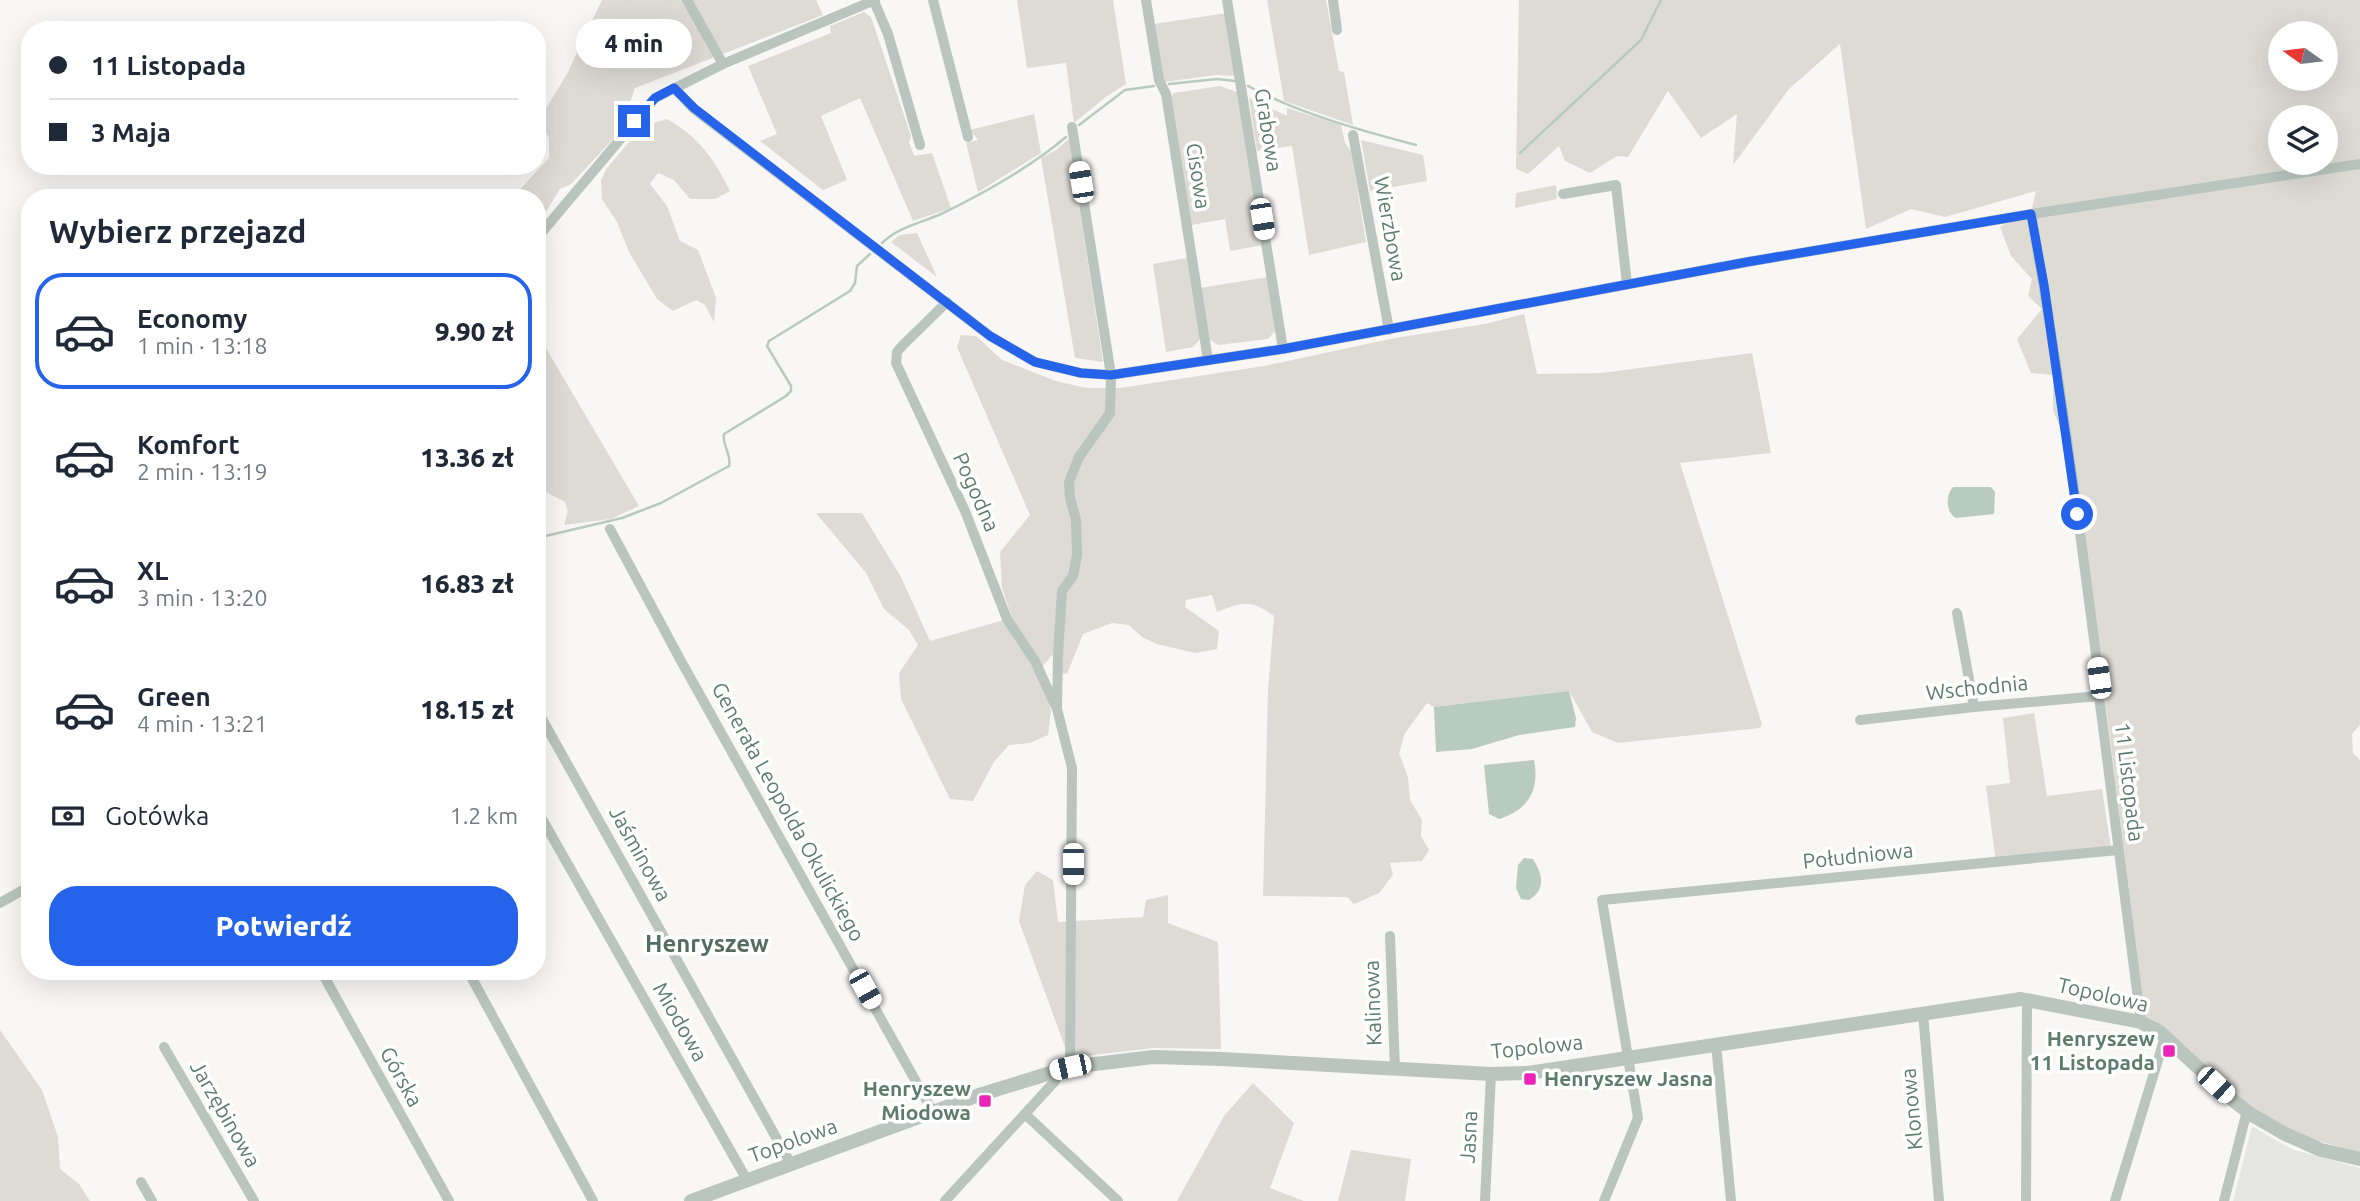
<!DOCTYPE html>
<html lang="pl">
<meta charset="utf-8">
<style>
:root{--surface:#fff;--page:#f6f6f7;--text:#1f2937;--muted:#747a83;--line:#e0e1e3;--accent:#2563eb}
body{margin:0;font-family:Ubuntu,sans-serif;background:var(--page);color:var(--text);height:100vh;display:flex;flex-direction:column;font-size:26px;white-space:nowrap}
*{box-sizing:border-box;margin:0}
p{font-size:23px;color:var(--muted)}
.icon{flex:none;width:38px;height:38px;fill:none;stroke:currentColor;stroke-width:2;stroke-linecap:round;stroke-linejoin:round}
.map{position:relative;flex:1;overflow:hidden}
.sheet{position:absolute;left:21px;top:189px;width:525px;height:791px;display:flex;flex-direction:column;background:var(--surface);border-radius:28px;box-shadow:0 7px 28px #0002}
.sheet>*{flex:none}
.top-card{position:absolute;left:21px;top:21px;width:525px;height:154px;border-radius:28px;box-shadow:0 7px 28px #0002;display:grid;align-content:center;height:154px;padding:0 28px;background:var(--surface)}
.needle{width:46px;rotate:284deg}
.controls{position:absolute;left:2268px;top:21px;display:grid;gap:14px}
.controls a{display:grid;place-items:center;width:70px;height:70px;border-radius:50%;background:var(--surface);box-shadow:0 7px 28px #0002;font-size:35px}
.end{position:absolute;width:32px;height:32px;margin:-16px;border:9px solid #2563eb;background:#fff;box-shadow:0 0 0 4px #fff}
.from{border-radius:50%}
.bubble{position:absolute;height:49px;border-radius:24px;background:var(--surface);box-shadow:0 7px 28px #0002;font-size:23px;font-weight:800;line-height:49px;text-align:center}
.car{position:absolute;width:21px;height:42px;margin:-21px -10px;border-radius:9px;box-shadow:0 0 5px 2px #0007;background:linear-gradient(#fff 24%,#345 0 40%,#fff 0 76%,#345 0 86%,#fff 0)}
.top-card b{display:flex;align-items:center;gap:24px;height:66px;font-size:26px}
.top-card b+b{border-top:2px solid var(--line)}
.top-card i{width:18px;height:18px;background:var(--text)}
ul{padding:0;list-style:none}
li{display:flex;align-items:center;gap:21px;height:116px;margin:0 14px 10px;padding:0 14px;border:4px solid transparent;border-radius:28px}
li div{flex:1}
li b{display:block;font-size:26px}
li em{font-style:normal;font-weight:800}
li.active{border-color:var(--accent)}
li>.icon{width:63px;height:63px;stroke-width:1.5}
h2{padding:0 28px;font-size:32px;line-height:84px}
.pay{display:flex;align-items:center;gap:18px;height:77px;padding:0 28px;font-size:26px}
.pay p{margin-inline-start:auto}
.action{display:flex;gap:14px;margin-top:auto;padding:14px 28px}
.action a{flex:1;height:80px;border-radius:28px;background:var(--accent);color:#fff;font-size:28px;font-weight:800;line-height:80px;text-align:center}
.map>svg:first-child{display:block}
.built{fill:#e6e7e5}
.green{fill:#dedbd5;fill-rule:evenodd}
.water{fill:#b9cabe}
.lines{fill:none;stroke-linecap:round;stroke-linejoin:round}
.stream{stroke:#b9cabe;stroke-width:2.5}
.minor{stroke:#bac5bf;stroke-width:10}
.tertiary{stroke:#bac5bf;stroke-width:14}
.route{stroke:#2563eb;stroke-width:9}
.poi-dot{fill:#ea25b7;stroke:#fff;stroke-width:2.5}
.labels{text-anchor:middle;stroke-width:7;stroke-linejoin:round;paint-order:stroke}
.street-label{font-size:21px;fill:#5e7c6c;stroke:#fff}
.poi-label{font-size:21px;font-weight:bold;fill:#5e7c6c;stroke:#fff;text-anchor:end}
.quarter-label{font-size:24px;font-weight:bold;fill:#556d60;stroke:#fff}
</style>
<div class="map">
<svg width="2360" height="1201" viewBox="0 0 2360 1201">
<rect width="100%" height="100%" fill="#f9f6f6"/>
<path class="built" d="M 2252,1126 L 2291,1149 L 2360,1168 L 2360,1201 L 2233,1201 Z"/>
<g class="green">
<path d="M 602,0 L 816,0 L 823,15 L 635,88 L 619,133 L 571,184 L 560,189 L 537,226 L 537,198 L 512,198 L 549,158 L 549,138 L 539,120 L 567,74 Z"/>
<path d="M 1017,0 L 1113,0 L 1126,84 L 1107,96 L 1074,123 L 1066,63 L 1027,68 Z"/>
<path d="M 1267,0 L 1326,0 L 1339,71 L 1344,72 L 1353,125 L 1284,101 Z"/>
<path d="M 1519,0 L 2360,0 L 2360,725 L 2352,734 L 2353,753 L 2360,760 L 2360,1152 C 2320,1143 2285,1132 2251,1107 C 2214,1080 2186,1040 2145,1016 L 2076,469 L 2053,410 L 2053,375 L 2031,373 L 2017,339 L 2042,309 L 2028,296 L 2032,279 L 2011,256 L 2000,227 L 2032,208 L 2036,191 L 1945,217 L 1911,209 L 1866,229 L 1840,44 L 1789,89 L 1733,165 L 1737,114 L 1701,138 L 1668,91 L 1628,157 L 1617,156 L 1590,173 L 1565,161 L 1559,146 L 1528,174 L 1516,169 ZM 2280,33 L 2326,33 L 2326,79 L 2280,79 ZM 2280,117 L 2326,117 L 2326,163 L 2280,163 Z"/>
<path d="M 864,12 L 871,17 L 911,136 L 909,142 L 914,156 L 932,153 L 951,208 L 913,221 L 860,98 L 821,116 L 847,180 L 823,190 L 760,141 L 777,134 L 748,66 L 831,33 L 830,26 Z"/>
<path d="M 1227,13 L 1236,76 L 1216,75 L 1164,82 L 1154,24 Z"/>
<path d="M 1220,86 L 1239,93 L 1263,245 L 1230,251 L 1225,219 L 1191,225 L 1171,96 L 1174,93 Z"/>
<path d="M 1249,98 L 1287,116 L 1287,108 L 1341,125 L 1345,143 L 1351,151 L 1366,242 L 1309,255 L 1292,146 L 1257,151 Z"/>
<path d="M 1034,114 L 1041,153 L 978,192 L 966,143 L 978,140 L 970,130 Z"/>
<path d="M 667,119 C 698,136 715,160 730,191 L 715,199 L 690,199 L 674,180 L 658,173 L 650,184 L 667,206 L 680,241 L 698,250 L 716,298 L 714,322 L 705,305 L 696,300 L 673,311 L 657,299 L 629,252 L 617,222 L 602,199 L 601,180 L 607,168 L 643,126 Z"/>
<path d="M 1069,139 L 1103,362 L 1075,358 L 1041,158 L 1056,150 Z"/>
<path d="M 1361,140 L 1423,155 L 1427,181 L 1370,191 Z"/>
<path d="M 1556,185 L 1557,199 L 1515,208 L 1516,193 Z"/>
<path d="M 917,233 L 937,277 L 891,242 L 900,235 Z"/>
<path d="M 1187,258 L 1200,339 L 1193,347 L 1166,352 L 1153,264 Z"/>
<path d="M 1268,277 L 1276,330 L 1268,339 L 1218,345 L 1210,340 L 1200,288 Z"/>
<path d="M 1524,314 L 1537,374 L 1602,373 L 1752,353 L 1771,453 L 1680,463 L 1762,724 L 1760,728 L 1618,743 L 1592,732 L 1569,691 L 1434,707 L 1427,703 L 1405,733 L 1399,753 L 1408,777 L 1410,800 L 1422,820 L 1421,836 L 1429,850 L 1422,861 L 1390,863 L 1393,875 L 1379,893 L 1354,904 L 1347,897 L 1263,896 L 1268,690 L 1274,616 C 1250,599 1244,602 1217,612 L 1212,595 L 1186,600 L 1185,607 L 1219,631 L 1217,649 L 1195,653 L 1157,644 L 1142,637 L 1129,625 L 1112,623 L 1083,634 L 1067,674 L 1061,673 L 1055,652 L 1039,670 L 1051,711 L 1048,735 L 1030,743 L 1009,745 L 994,762 L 973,801 L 950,799 L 901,699 L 899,673 L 918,645 L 909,630 L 884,609 L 866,573 L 816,513 L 862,513 L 901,577 L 930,641 L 1004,620 L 1017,632 L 1002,588 L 1000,552 L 1030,515 L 957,347 L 961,335 L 976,336 L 1002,360 L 1056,381 L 1086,388 L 1120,388 L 1264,366 L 1395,338 L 1485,324 Z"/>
<path d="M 537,333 L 639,506 L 611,519 L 564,525 L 568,511 L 565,502 L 544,491 L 537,481 Z"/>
<path d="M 2034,713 L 2047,796 L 2102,789 L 2111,848 L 1996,863 L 1986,786 L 2010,783 L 2003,718 Z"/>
<path d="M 1037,871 L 1053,880 L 1058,922 L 1143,917 L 1146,900 L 1168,895 L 1168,923 L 1218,942 L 1221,1049 L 1153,1048 L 1069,1058 L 1019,921 L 1025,885 Z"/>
<path d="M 0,1030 L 42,1090 L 58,1137 L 60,1169 L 79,1184 L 90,1201 L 0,1201 Z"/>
<path d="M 1253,1083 L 1294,1123 L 1270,1188 L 1304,1201 L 1177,1201 L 1224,1116 Z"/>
<path d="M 1351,1150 L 1411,1159 L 1405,1201 L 1338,1201 Z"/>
</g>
<g class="water">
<path d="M 1953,487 L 1991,487 L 1995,492 L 1994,514 L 1956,518 C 1946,513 1945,495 1953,487 Z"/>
<path d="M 1569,691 L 1576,718 L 1575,727 L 1519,735 L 1472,749 L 1436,752 L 1434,707 Z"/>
<path d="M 1534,760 C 1540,790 1528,810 1499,819 L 1489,814 L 1484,765 Z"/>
<path d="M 1524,858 L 1533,859 C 1543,875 1546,889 1529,900 L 1521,899 L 1516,888 L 1518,865 Z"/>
</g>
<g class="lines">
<g class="stream">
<path d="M 1169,84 L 1217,79 L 1235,81"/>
<path d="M 1248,86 C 1301,114 1359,130 1416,145"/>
<path d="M 1079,125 L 1125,90 L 1154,86"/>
<path d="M 1520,153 L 1641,40 L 1661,0"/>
<path d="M 882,243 C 898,227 921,223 941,214 C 981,195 1032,166 1066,137"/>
<path d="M 537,538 L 622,518 L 661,503 L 729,466 C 732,455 722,446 724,434 L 786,396 L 791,391 L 791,386 L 767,346 L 769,341 L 850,291 L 855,283 L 857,266 L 870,254"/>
</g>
<g class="minor">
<path d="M 687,0 L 723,64"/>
<path d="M 933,0 L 968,137"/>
<path d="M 1146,0 L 1159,80 L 1166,94 L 1208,360"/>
<path d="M 1227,0 L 1283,349"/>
<path d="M 1333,0 L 1337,30"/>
<path d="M 874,1 L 888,34 L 920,145"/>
<path d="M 674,88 L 694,109 L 990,336 L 1035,362 L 1081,373 L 1111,375 L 1283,349 L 1747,262 L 2031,214 L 2360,164"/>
<path d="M 1353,135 L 1389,330"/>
<path d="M 1563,194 L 1616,185 L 1627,284"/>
<path d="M 2031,214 C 2059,368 2079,523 2099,678 L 2099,696 L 2141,1022"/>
<path d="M 537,238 L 655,98 L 723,64 L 875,0"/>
<path d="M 947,302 L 902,346 L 897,352 L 896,363 L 965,511 L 1007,619 L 1035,661 L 1055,705"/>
<path d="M 610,529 L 681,661 L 933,1112"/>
<path d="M 1957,613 L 1974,707"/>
<path d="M 537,710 L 791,1164"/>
<path d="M 1860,720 L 1974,707 L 2099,696"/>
<path d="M 537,810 L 747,1180"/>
<path d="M 0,903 L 30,886"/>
<path d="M 1390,936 L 1395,1069"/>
<path d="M 321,971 L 449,1201"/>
<path d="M 468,971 L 593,1201"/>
<path d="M 1923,1013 L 1939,1201"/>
<path d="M 1716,1044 L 1731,1201"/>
<path d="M 164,1047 L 254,1201"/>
<path d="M 1070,1067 L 1072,768 L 1057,709 L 1058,655 L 1062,591 L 1073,576 L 1077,555 L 1076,520 L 1070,498 L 1069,482 L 1079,457 L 1110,413 L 1111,375 L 1072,127"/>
<path d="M 1025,1114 L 1118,1201"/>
<path d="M 141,1182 L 152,1201"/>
<path d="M 945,1201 L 1055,1081 L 1057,1070"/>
<path d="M 1485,1201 L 1491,1074"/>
<path d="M 1604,1201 L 1638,1118 L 1602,900 L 2118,850"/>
<path d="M 2026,1201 L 2027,1000"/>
<path d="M 2115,1201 L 2165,1037"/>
<path d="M 2224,1201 L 2247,1111"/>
</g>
<path class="tertiary" d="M 691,1201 L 979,1095 L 1070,1067 L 1153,1057 L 1222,1059 L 1491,1074 L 1528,1073 L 2021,999 L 2141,1022 L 2161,1033 L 2234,1101 L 2252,1115 L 2285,1134 L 2321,1150 L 2360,1159"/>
</g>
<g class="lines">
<path class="route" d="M 634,121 L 655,98 L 674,88 L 694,108 L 990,336 L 1035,362 L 1081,373 L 1111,375 L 1283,349 L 1747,262 L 2031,214 L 2044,285 L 2077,514"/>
</g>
<g class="poi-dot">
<rect x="2162" y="1044" width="14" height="14" rx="3.5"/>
<rect x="1523" y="1072" width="14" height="14" rx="3.5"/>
<rect x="978" y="1094" width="14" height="14" rx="3.5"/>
</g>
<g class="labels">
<g class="street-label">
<text transform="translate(1268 130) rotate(81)" y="7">Grabowa</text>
<text transform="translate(1198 176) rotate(81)" y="7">Cisowa</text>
<text transform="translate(1390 229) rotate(80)" y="7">Wierzbowa</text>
<text transform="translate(976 492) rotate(66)" y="7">Pogodna</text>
<text transform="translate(1977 688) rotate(-6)" y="7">Wschodnia</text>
<text transform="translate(2129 782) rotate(83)" y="7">11 Listopada</text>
<text transform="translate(788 812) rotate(61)" y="7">Generała Leopolda Okulickiego</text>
<text transform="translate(640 854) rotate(61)" y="7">Jaśminowa</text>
<text transform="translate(1858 856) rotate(-6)" y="7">Południowa</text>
<text transform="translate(2103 995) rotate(13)" y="7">Topolowa</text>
<text transform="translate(1373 1003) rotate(-92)" y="7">Kalinowa</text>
<text transform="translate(680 1022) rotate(60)" y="7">Miodowa</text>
<text transform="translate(1537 1047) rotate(-6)" y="7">Topolowa</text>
<text transform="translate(401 1077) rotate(61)" y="7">Górska</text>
<text transform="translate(1912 1109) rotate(-95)" y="7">Klonowa</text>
<text transform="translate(225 1114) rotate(60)" y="7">Jarzębinowa</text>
<text transform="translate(1469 1137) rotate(-87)" y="7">Jasna</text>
<text transform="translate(793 1141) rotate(-20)" y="7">Topolowa</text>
</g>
<g class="poi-label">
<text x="2155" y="1046">Henryszew<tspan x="2155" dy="24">11 Listopada</tspan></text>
<text x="1544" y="1086" text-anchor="start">Henryszew Jasna</text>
<text x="971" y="1096">Henryszew<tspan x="971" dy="24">Miodowa</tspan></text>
</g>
<g class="quarter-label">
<text x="707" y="952">Henryszew</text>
</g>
</g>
</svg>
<div class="controls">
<a><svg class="needle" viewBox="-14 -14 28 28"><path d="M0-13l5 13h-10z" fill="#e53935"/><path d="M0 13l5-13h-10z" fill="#747a83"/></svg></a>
<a><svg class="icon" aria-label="layers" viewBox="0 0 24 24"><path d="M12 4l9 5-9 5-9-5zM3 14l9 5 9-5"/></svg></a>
</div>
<i class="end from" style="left:2077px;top:514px"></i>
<i class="end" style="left:634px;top:121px"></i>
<div class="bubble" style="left:576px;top:19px;width:116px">4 min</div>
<i class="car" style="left:1081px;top:182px;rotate:351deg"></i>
<i class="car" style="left:1262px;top:219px;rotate:171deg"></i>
<i class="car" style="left:2099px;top:678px;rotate:352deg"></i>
<i class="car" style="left:1073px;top:864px;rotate:180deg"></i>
<i class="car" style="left:865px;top:989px;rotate:151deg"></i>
<i class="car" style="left:1070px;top:1067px;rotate:258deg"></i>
<i class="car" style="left:2216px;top:1085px;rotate:133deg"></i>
<div class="top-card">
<b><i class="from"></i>11 Listopada</b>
<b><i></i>3 Maja</b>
</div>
<section class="sheet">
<h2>Wybierz przejazd</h2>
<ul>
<li class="active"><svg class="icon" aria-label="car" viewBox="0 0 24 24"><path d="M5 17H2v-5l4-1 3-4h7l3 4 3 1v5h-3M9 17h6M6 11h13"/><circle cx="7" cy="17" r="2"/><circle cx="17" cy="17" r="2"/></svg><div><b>Economy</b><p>1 min · 13:18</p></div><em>9.90 zł</em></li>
<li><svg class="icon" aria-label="car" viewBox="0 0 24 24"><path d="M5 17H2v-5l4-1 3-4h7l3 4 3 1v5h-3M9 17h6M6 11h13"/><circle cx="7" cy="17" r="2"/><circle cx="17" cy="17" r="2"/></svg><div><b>Komfort</b><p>2 min · 13:19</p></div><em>13.36 zł</em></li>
<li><svg class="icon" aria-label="car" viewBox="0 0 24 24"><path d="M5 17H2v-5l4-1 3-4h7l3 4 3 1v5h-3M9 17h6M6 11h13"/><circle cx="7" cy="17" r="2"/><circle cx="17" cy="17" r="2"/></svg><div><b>XL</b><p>3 min · 13:20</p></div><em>16.83 zł</em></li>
<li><svg class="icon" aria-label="car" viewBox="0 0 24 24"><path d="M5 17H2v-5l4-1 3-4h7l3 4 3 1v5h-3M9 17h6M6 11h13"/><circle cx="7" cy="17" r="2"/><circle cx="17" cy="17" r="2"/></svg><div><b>Green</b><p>4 min · 13:21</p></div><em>18.15 zł</em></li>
</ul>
<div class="pay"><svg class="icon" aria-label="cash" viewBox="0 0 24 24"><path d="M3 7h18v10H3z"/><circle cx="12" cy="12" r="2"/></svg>Gotówka<p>1.2 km</p></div>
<div class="action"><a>Potwierdź</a></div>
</section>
</div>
